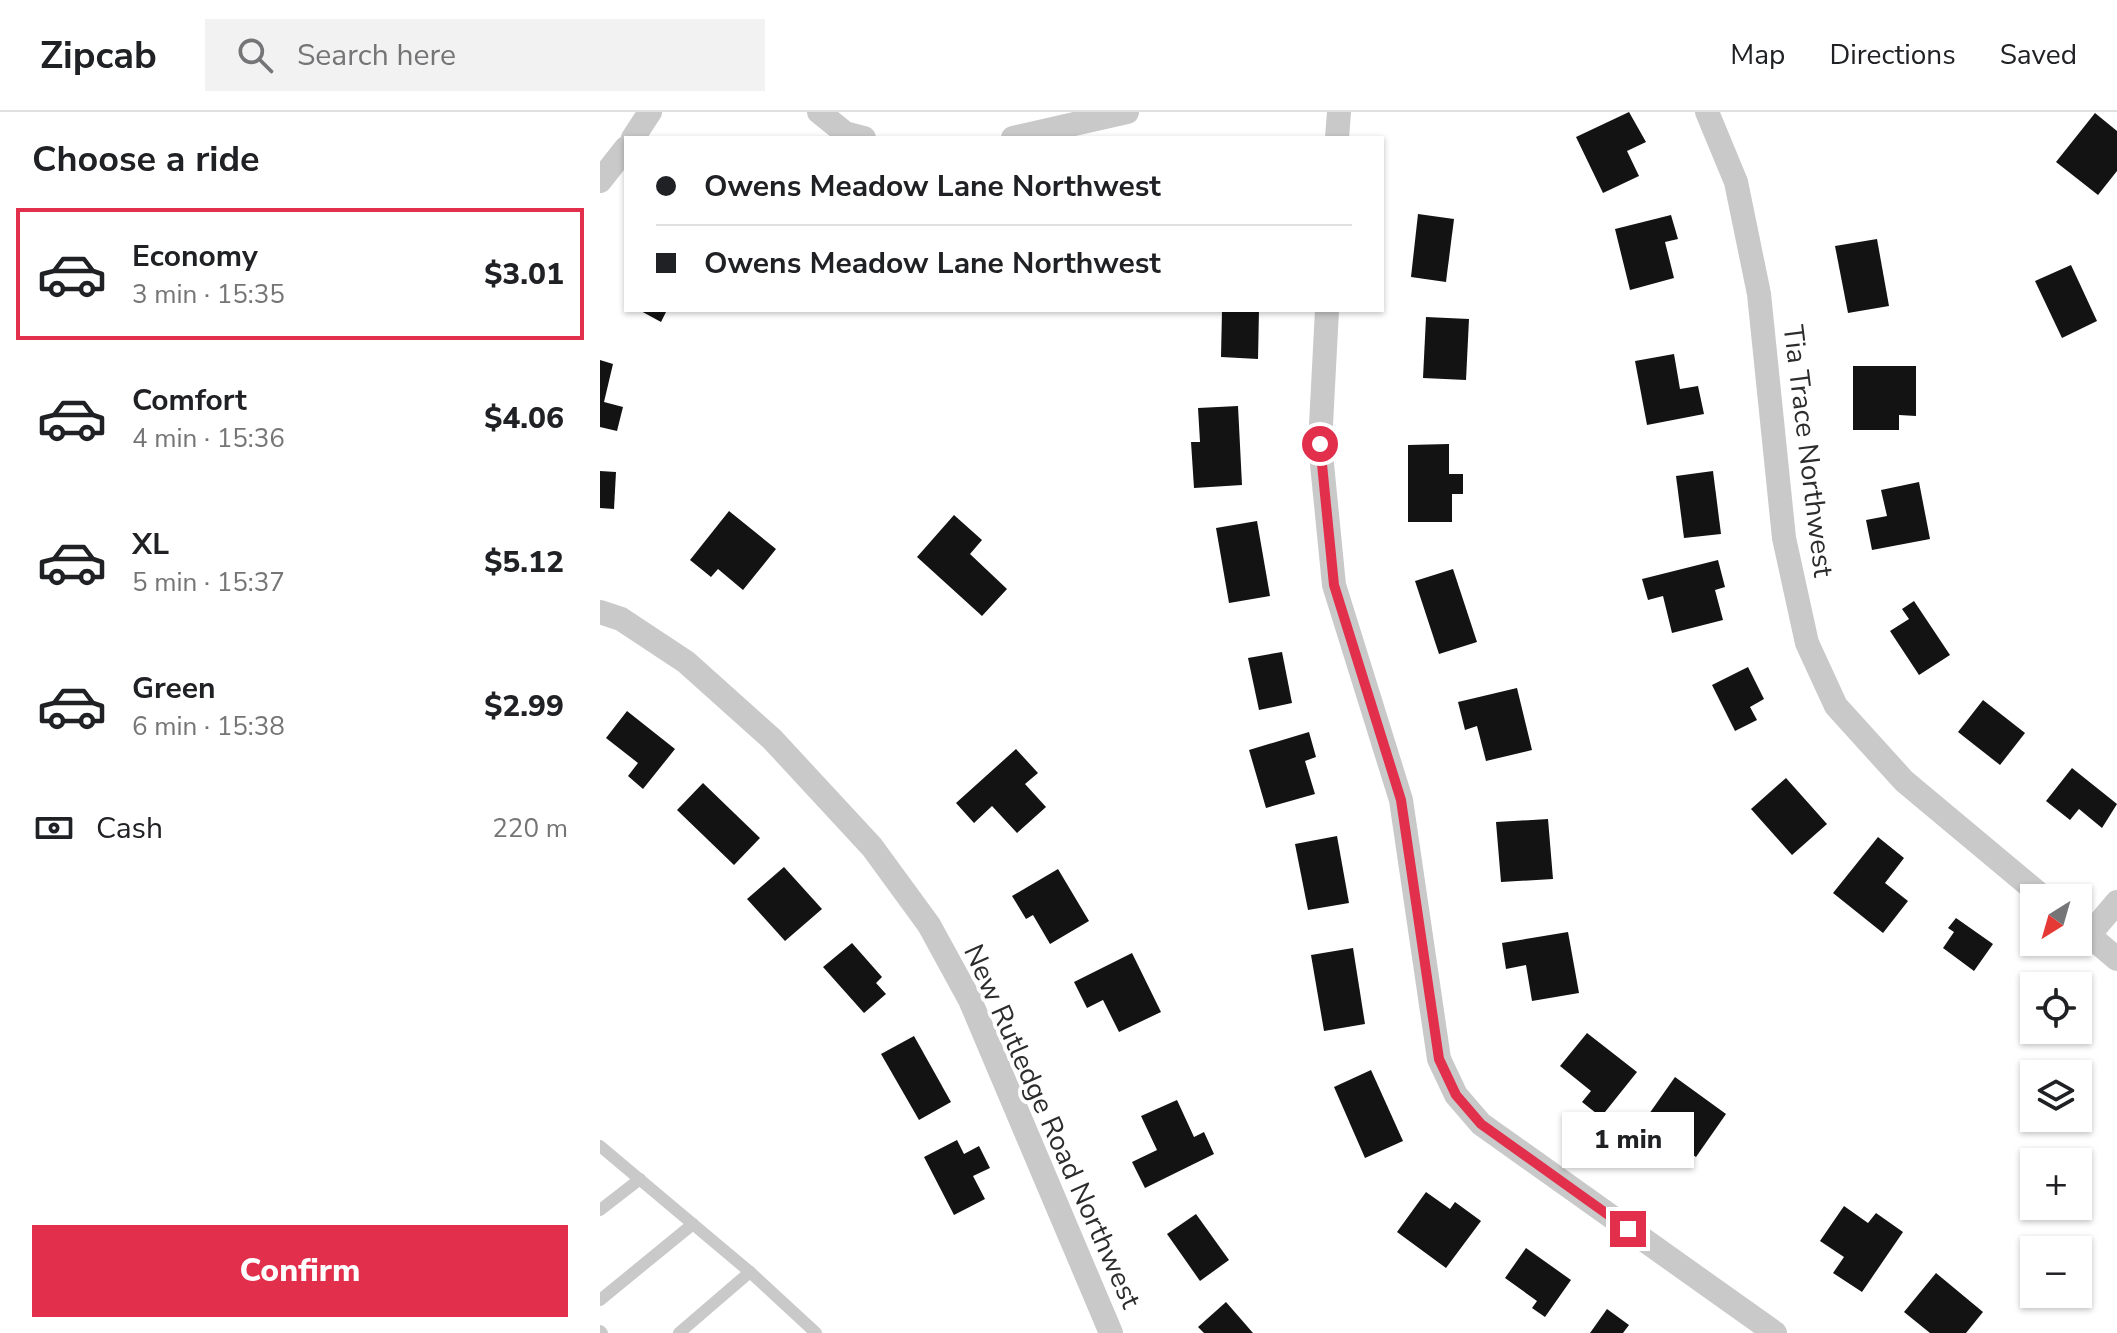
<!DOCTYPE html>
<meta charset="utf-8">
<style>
:root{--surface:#fff;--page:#f2f2f2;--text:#202124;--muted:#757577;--line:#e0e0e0;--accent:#e22f4c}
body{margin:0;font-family:"Nunito Sans",sans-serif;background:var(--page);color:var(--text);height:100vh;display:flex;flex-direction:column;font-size:30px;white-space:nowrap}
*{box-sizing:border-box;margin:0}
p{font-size:26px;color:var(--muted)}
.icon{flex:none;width:44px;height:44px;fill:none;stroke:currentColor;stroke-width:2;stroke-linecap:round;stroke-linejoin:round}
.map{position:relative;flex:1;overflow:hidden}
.sheet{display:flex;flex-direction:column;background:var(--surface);width:600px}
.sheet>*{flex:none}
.hud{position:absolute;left:24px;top:24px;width:760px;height:176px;border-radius:0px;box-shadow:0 2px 6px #0004;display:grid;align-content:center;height:176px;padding:0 32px;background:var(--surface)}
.needle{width:52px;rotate:217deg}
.buttons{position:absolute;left:1420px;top:772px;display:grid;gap:16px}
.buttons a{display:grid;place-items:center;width:72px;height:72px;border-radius:0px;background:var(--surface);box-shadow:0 2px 6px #0004;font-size:40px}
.end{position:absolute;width:36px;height:36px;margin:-18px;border:10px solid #e22f4c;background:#fff;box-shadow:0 0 0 4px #fff}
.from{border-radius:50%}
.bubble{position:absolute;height:56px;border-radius:0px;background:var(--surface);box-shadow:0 2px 6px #0004;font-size:26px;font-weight:800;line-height:56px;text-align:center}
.hud b{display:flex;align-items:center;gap:28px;height:76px;font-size:30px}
.hud b+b{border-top:2px solid var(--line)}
.hud i{width:20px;height:20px;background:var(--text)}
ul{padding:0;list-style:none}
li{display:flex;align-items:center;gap:24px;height:132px;margin:0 16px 12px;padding:0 16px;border:4px solid transparent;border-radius:0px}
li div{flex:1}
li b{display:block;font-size:30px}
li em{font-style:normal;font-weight:800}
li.active{border-color:var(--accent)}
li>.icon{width:72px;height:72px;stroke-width:1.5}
h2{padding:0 32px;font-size:36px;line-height:96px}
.pay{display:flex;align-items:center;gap:20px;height:88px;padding:0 32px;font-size:30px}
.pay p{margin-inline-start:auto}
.button{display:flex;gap:16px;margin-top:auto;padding:16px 32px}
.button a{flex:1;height:92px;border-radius:0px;background:var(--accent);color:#fff;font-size:32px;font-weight:800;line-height:92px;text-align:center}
header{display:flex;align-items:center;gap:48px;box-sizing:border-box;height:112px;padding:0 40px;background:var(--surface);border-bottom:2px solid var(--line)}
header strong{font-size:38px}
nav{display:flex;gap:44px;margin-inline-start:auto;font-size:28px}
.search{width:560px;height:72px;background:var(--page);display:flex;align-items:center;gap:20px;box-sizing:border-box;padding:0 28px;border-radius:0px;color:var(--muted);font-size:30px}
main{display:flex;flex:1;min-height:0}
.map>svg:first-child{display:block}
.building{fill:#131313}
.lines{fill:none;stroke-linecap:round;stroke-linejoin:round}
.service{stroke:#c9c9c9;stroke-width:12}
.minor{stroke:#c9c9c9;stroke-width:24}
.route{stroke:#e22f4c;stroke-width:10}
.labels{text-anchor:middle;stroke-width:8;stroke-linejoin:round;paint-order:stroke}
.street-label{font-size:28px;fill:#2c2c2c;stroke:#fff}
</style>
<header>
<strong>Zipcab</strong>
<div class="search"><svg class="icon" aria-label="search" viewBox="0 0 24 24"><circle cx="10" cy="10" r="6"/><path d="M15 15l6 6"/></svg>Search here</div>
<nav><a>Map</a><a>Directions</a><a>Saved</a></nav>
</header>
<main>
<section class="sheet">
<h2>Choose a ride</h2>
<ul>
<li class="active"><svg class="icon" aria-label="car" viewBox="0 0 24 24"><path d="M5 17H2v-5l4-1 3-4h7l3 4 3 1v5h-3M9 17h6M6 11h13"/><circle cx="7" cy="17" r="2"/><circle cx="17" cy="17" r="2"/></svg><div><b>Economy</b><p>3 min · 15:35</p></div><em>$3.01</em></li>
<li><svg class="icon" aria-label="car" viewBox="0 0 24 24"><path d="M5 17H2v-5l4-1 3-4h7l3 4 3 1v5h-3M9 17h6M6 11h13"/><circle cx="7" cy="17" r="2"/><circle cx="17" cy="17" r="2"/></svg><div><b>Comfort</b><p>4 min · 15:36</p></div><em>$4.06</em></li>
<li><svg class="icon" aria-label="car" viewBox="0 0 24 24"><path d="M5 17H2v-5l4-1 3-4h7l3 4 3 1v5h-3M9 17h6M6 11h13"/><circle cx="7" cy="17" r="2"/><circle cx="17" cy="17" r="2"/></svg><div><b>XL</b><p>5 min · 15:37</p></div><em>$5.12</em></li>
<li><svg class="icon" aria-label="car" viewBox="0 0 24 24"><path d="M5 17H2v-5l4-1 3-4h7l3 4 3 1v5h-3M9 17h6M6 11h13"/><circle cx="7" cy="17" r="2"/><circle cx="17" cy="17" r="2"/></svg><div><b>Green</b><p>6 min · 15:38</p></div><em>$2.99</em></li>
</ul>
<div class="pay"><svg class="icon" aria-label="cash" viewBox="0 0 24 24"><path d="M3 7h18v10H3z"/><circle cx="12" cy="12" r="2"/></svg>Cash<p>220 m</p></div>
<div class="button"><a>Confirm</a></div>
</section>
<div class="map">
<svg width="1517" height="1221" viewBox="0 0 1517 1221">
<rect width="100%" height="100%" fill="#fff"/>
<g class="building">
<path d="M 1029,0 L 1046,30 L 1027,39 L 1039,64 L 1003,81 L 976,25 Z"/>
<path d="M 1495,1 L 1517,19 L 1517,59 L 1498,83 L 1456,50 Z"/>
<path d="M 818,102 L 854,107 L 846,170 L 811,165 Z"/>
<path d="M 1071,103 L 1078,127 L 1065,130 L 1074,166 L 1030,178 L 1015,117 Z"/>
<path d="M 1277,127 L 1289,194 L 1248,201 L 1235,134 Z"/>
<path d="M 1471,153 L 1497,209 L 1462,226 L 1435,169 Z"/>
<path d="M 39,198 L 67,198 L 61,210 Z"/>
<path d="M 622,198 L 659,198 L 658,247 L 621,245 Z"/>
<path d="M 826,205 L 869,207 L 866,268 L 823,266 Z"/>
<path d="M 1074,242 L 1080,277 L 1098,274 L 1104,302 L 1047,313 L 1035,249 Z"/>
<path d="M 0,248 L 13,252 L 4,290 L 23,295 L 17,319 L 0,315 Z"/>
<path d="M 1253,254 L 1316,254 L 1316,304 L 1299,303 L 1299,318 L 1253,318 Z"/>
<path d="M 638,294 L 642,373 L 594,376 L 591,330 L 600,330 L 598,296 Z"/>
<path d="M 849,332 L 849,362 L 863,362 L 863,382 L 852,382 L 852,410 L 808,410 L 808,333 Z"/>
<path d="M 0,359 L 16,360 L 14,397 L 0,396 Z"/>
<path d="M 1113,359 L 1121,422 L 1084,426 L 1076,364 Z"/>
<path d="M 1319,370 L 1330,427 L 1272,438 L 1266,408 L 1287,404 L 1281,378 Z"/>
<path d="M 129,399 L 176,437 L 143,478 L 118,457 L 111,465 L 90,448 Z"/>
<path d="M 354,403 L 382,428 L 370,442 L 407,477 L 382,504 L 317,445 Z"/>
<path d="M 657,409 L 670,484 L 629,491 L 616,416 Z"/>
<path d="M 1118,448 L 1125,475 L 1115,478 L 1123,508 L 1072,521 L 1063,484 L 1048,488 L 1042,467 Z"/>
<path d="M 853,457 L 877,530 L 839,542 L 815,469 Z"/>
<path d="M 1314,489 L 1350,543 L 1319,563 L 1290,519 L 1309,507 L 1302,497 Z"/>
<path d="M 682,540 L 692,591 L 659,598 L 648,546 Z"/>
<path d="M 1148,555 L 1164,587 L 1150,595 L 1157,608 L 1135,619 L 1112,573 Z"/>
<path d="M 917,576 L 932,638 L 886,649 L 877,614 L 865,618 L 858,590 Z"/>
<path d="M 1383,588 L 1425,621 L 1400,653 L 1358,620 Z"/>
<path d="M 27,599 L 75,637 L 43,677 L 28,664 L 38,651 L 6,626 Z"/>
<path d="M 709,620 L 716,645 L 705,649 L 715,682 L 666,696 L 649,638 Z"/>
<path d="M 416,637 L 438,661 L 425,672 L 446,695 L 417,721 L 392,694 L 374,711 L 356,691 Z"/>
<path d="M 1472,656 L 1517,692 L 1502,716 L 1479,697 L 1470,708 L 1446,689 Z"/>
<path d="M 1186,666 L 1227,712 L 1192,743 L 1151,697 Z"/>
<path d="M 103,671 L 160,726 L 134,753 L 77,698 Z"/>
<path d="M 948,707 L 953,767 L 901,770 L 896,710 Z"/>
<path d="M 737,724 L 749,791 L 708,798 L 695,732 Z"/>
<path d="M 1278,725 L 1304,746 L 1285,771 L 1308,789 L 1283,821 L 1233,781 Z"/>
<path d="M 184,755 L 222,797 L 185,829 L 147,787 Z"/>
<path d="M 458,757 L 489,809 L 450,832 L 433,803 L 426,807 L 412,784 Z"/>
<path d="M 1356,806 L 1393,832 L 1374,859 L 1343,836 L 1354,820 L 1348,816 Z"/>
<path d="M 968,820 L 979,881 L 932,889 L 926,853 L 906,857 L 902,831 Z"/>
<path d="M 252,831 L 282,865 L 276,871 L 286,882 L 264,901 L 223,855 Z"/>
<path d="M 753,836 L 765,912 L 724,919 L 711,843 Z"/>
<path d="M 532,841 L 561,900 L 519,920 L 503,888 L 487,896 L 474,870 Z"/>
<path d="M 987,921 L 1037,960 L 1001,1005 L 982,990 L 991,979 L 960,954 Z"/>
<path d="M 314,924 L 351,990 L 319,1008 L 281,942 Z"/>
<path d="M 771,958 L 803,1029 L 765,1046 L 734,975 Z"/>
<path d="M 1075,965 L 1126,1002 L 1096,1045 L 1075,1030 L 1061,1050 L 1030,1029 Z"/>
<path d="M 577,988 L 594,1025 L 604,1020 L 614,1042 L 545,1076 L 532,1050 L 557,1038 L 541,1004 Z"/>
<path d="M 357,1028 L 364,1042 L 379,1034 L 390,1056 L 373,1064 L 385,1087 L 354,1103 L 324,1045 Z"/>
<path d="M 826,1080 L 850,1097 L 855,1090 L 881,1109 L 846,1156 L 797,1120 Z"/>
<path d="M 1244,1094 L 1268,1111 L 1276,1101 L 1303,1120 L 1262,1180 L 1233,1161 L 1244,1145 L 1220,1129 Z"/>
<path d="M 596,1102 L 629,1148 L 600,1169 L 567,1122 Z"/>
<path d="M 926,1136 L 971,1168 L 945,1205 L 932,1196 L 937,1189 L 905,1166 Z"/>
<path d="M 1336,1161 L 1383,1200 L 1366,1221 L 1330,1221 L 1304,1200 Z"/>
<path d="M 626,1190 L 653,1221 L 604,1221 L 598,1215 Z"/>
<path d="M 1007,1197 L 1029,1213 L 1023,1221 L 990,1221 Z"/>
</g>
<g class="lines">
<g class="service">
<path d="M 0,1034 L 150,1160 L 216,1221"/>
<path d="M 0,1098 L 40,1067"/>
<path d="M 0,1188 L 93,1112"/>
<path d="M 0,1219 L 2,1221"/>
<path d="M 79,1221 L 150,1160"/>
</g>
<g class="minor">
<path d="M 219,0 L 245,21 L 264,26"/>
<path d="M 1107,0 L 1136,70 L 1159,182 L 1184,426 L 1207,531 L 1236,594 L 1304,669 L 1444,786"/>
<path d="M 33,26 L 50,0"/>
<path d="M 413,26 L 527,0"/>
<path d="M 737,26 L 739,0"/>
<path d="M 0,69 L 26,36"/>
<path d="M 727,198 L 720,332 L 734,473 L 801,688 L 839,947 L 856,983 L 881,1012 L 1175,1221"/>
<path d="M 0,500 L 21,507 L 86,550 L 172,627 L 272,735 L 329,813 L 370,888 L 511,1221"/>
<path d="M 1478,814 L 1517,847"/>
<path d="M 1489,823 L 1517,790"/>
</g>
</g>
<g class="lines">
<path class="route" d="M 720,332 L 734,473 L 801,688 L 839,947 L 856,983 L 881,1012 L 1028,1117"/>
</g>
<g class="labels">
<g class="street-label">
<text transform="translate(1209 339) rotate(83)" y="10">Tia Trace Northwest</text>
<text transform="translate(453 1014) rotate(66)" y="10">New Rutledge Road Northwest</text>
</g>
</g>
</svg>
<div class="buttons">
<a><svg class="needle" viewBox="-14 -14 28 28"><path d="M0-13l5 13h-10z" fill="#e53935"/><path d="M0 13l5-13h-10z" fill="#757577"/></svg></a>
<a><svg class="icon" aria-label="locate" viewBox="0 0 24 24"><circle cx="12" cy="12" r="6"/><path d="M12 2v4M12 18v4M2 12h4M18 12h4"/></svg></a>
<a><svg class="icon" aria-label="layers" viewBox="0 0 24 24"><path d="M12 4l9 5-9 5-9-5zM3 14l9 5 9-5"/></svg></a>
<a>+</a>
<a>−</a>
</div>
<i class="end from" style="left:720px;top:332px"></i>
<i class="end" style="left:1028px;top:1117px"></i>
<div class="bubble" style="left:962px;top:1000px;width:132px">1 min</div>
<div class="hud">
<b><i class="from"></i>Owens Meadow Lane Northwest</b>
<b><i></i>Owens Meadow Lane Northwest</b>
</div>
</div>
</main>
